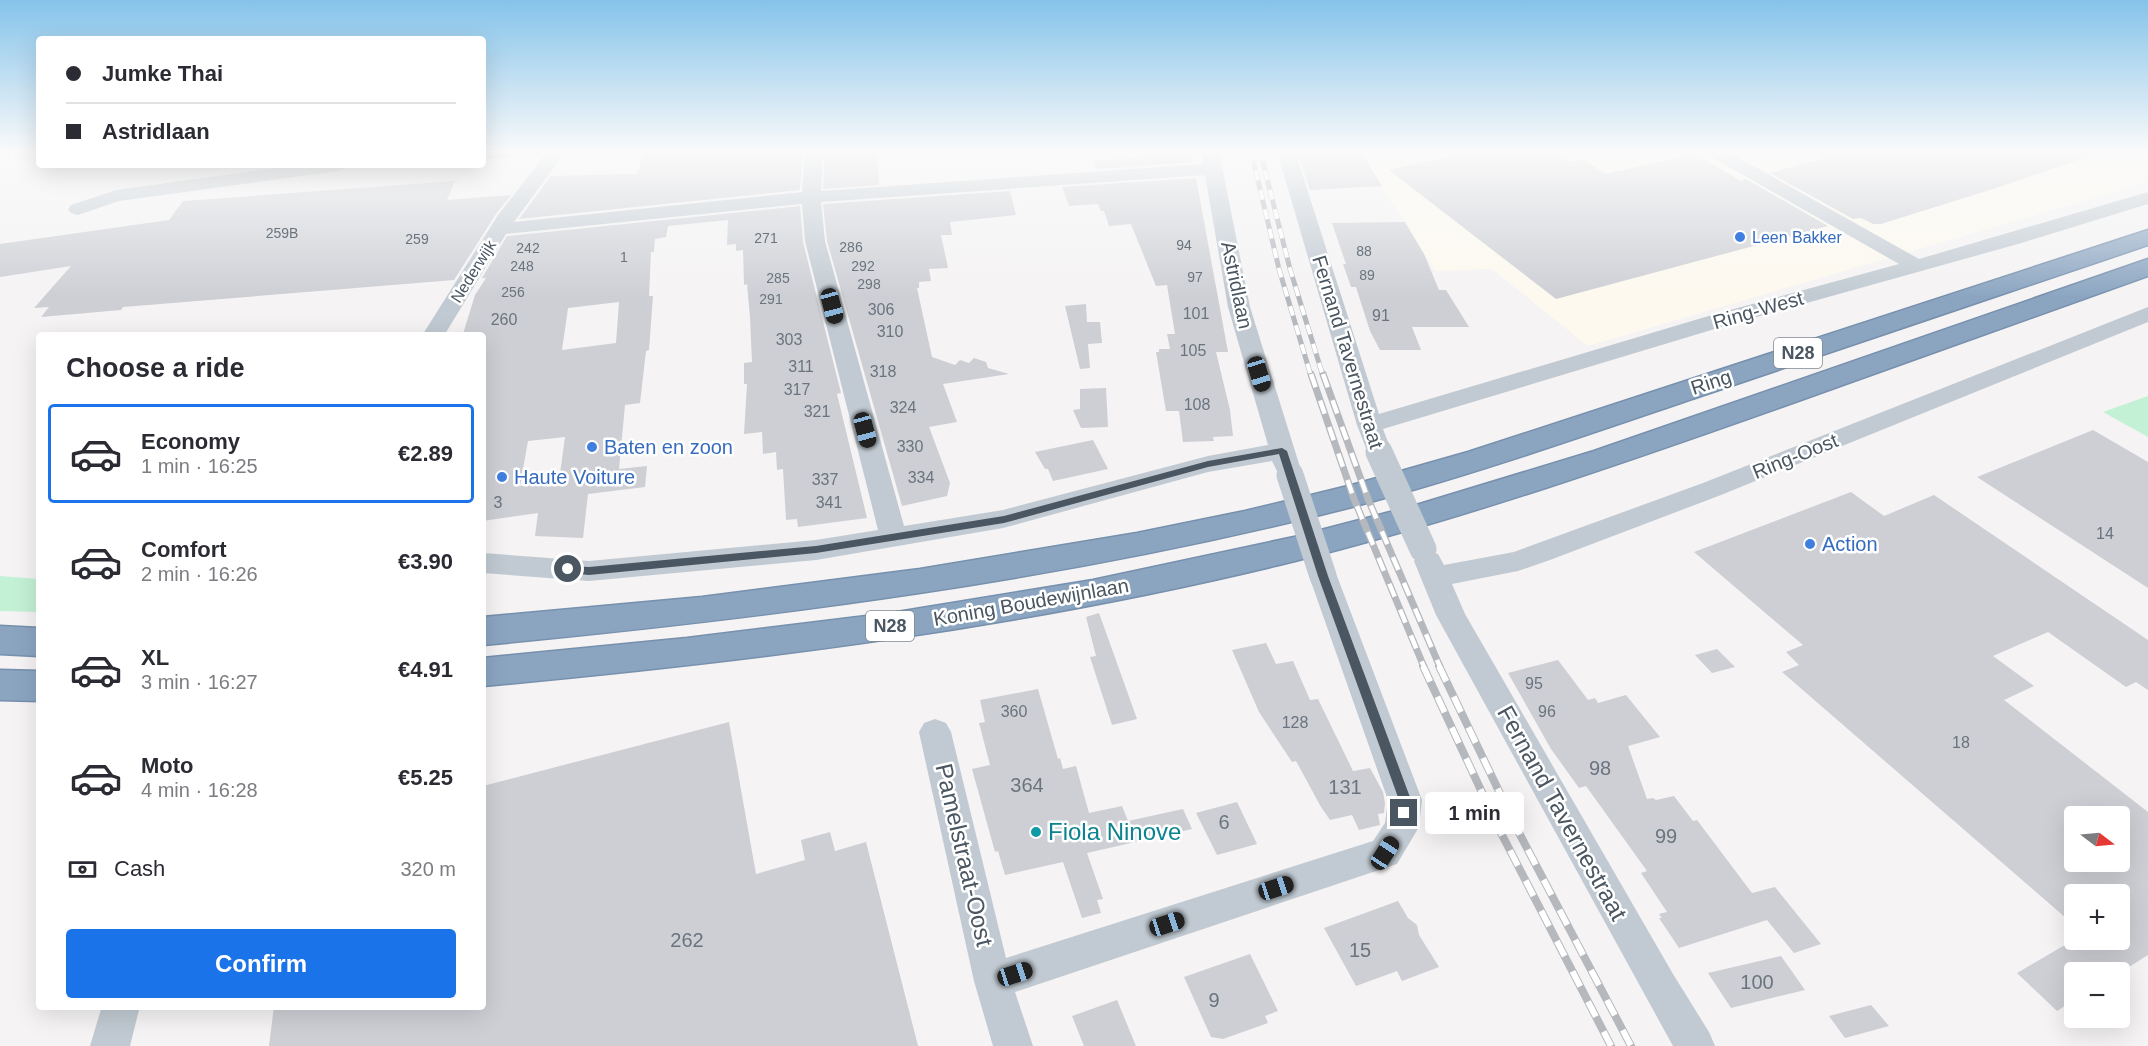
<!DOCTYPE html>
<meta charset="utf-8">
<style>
:root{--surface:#fff;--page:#f7f7f7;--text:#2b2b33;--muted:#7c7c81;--line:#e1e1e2;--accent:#1a73e8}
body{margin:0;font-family:Arial,sans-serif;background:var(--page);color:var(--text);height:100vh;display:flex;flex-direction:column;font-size:22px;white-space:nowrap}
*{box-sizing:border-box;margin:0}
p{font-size:20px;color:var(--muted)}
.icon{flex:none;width:33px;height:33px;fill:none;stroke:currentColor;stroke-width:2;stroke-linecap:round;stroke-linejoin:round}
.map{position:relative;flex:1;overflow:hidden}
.sheet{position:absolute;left:36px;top:332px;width:450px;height:678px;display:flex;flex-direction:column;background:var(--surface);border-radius:6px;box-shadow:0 6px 24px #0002}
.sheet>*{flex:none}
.banner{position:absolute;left:36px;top:36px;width:450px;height:132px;border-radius:6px;box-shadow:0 6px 24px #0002;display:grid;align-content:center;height:132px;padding:0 30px;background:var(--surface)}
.needle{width:39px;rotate:106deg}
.fabs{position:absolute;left:2064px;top:806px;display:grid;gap:12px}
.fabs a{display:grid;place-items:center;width:66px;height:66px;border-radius:6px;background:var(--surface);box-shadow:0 6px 24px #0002;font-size:30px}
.end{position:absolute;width:27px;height:27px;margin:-14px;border:8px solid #4a5661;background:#fff;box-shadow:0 0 0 3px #fff}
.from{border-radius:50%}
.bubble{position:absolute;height:42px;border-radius:6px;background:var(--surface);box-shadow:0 6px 24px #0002;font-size:20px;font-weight:700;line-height:42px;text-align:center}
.car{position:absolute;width:18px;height:36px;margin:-18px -9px;border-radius:8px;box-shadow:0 0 4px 2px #0007;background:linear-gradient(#222 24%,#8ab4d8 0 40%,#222 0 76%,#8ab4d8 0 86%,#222 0)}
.banner b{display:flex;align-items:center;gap:21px;height:57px;font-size:22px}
.banner b+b{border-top:2px solid var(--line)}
.banner i{width:15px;height:15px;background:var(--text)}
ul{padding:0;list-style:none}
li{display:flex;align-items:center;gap:18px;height:99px;margin:0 12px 9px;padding:0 18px;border:3px solid transparent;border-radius:6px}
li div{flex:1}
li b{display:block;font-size:22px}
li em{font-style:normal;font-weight:700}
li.on{border-color:var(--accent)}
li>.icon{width:54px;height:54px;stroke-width:1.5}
h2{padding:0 30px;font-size:27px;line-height:72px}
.pay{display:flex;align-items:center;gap:15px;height:66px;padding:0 30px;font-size:22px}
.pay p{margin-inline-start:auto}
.button{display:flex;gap:12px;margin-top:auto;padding:12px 30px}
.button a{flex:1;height:69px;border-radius:6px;background:var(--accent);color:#fff;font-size:24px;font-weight:700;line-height:69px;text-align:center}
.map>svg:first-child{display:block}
.commercial{fill:#fdf9ef}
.green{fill:#c3f1d5}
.building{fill:#cdcfd5;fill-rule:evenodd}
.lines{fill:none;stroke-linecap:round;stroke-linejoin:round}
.highway-casing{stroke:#7690ad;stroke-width:3}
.street{fill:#c1cad2;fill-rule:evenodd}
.highway{fill:#8ba5c1;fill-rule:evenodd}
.rail-far2-casing{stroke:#b5b8bd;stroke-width:5}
.rail-far1-casing{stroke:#b5b8bd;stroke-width:7}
.rail-casing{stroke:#b5b8bd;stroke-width:8}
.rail-far2{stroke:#fff;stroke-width:4;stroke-dasharray:10;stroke-linecap:butt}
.rail-far1{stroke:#fff;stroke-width:4.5;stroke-dasharray:14;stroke-linecap:butt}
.rail{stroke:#fff;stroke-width:6;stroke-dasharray:17;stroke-linecap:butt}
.street-bridge{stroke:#c1cad2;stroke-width:27}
.route{fill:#4a5661}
.shop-dot{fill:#3f7fe0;stroke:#fff;stroke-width:2}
.culture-dot{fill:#0f9aa8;stroke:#fff;stroke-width:2}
.labels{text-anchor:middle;stroke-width:5;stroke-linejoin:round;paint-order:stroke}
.far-number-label{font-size:14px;fill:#6b747e}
.far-shop-label{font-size:16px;fill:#366cbe;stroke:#fff;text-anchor:start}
.far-street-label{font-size:16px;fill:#4a5661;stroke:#fff}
.number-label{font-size:16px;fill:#6b747e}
.shield{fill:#fff;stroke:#808990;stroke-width:1.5}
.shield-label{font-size:18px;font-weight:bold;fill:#4a5661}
.street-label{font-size:20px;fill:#4a5661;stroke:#fff}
.shop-label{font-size:20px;fill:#366cbe;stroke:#fff;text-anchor:start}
.near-number-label{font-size:20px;fill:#6b747e}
.near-street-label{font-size:24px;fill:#4a5661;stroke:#fff}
.near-culture-label{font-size:24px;fill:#0d838f;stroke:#fff;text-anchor:start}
</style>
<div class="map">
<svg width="2148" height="1046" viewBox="0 0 2148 1046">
<rect width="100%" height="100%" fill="#f5f3f3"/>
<path class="commercial" d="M 1360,151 L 2148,151 L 2148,182 L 1588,346 L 1492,269 L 1435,271 Z"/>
<g class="green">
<path d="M 2148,396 L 2148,437 L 2103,412 Z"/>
<path d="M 0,576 L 39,579 L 39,612 L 0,611 Z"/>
</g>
<g class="building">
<path d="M 644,151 L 803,151 L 800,190 L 519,219 L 551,176 L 637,174 Z"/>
<path d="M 825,151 L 877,151 L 879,185 L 823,189 Z"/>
<path d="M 1161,151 L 1192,151 L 1194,162 L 1096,169 L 1092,161 L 1164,156 Z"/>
<path d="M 1297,151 L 1360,151 L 1382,186 L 1310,190 Z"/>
<path d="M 1473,151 L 1555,151 L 1572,162 L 1582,159 L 1606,174 L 1695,154 L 1741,181 L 1746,179 L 1828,226 L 1556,299 L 1389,170 Z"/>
<path d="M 1809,151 L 2096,151 L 2096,154 L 1996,188 L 1881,224 L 1873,224 L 1861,218 L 1853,219 L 1770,173 L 1824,158 Z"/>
<path d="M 1196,178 L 1228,352 L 1216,352 L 1230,410 L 1233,436 L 1213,437 L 1214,441 L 1183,442 L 1179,411 L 1166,411 L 1156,352 L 1159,352 L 1159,349 L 1170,349 L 1167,334 L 1175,334 L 1167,285 L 1156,286 L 1131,224 L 1109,226 L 1104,211 L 1101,211 L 1098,204 L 1069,206 L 1062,187 Z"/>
<path d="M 455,181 L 447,200 L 511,195 L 496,214 L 454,280 L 123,307 L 121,310 L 41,317 L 49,307 L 34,308 L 71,266 L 0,277 L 0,244 L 169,220 L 183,201 Z"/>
<path d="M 1010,191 L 1016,215 L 950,222 L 952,235 L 941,235 L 948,268 L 929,269 L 931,281 L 919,282 L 919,288 L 917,288 L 932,357 L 955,365 L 960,360 L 969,363 L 974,358 L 986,362 L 988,368 L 1009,374 L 943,384 L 957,422 L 929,427 L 950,483 L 947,496 L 902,506 L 827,241 L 823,204 Z"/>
<path d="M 800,206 L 803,242 L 841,393 L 837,394 L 867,518 L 798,527 L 797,519 L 786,520 L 783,469 L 777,470 L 776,452 L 763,454 L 762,432 L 744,434 L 747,384 L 744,384 L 744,363 L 752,362 L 750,317 L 747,284 L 744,285 L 743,250 L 736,251 L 736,244 L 727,245 L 728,220 L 668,226 L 666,237 L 655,239 L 654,252 L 651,252 L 649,296 L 653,296 L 649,350 L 646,351 L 640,403 L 625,405 L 619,469 L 647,466 L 645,487 L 588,494 L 583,538 L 535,536 L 538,513 L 483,521 L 483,334 L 463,334 L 475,295 L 486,278 L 482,278 L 507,236 ZM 619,302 L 616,343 L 562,350 L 568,308 ZM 565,437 L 559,481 L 520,486 L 528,441 Z"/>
<path d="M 1405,222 L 1424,254 L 1439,290 L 1446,290 L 1469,327 L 1412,327 L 1421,350 L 1380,350 L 1370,331 L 1356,287 L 1351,287 L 1343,264 L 1346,264 L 1332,223 Z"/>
<path d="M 1086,304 L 1087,322 L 1100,322 L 1102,343 L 1088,344 L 1090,368 L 1080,369 L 1065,306 Z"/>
<path d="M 1106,388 L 1108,427 L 1081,428 L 1073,410 L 1080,409 L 1080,389 Z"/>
<path d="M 2093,430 L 2148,462 L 2148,588 L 1977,477 Z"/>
<path d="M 1093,440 L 1108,469 L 1053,481 L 1048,469 L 1045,469 L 1035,452 Z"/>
<path d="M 1851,492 L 1884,516 L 1934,495 L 2148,640 L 2148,690 L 2136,682 L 2126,687 L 2048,632 L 1993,656 L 2034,686 L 2004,700 L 2148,812 L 2148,955 L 2121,972 L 2074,972 L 2074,1000 L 2057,1011 L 2017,973 L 2075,939 L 2120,939 L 2120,894 L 2074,894 L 2074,925 L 1782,672 L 1799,665 L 1786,652 L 1803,645 L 1694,552 ZM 2074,816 L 2120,816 L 2120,861 L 2074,861 Z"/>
<path d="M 1099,613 L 1137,719 L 1112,725 L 1090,657 L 1096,656 L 1086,617 Z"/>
<path d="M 1266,643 L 1276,664 L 1293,661 L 1310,700 L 1318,699 L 1353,771 L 1370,768 L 1383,792 L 1385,803 L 1384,813 L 1378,814 L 1380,825 L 1359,830 L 1352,815 L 1330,820 L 1321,807 L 1296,761 L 1292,762 L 1259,712 L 1232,650 Z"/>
<path d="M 1717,649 L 1735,667 L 1712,673 L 1695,655 Z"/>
<path d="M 1558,660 L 1588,700 L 1595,698 L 1598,703 L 1626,695 L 1660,737 L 1628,746 L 1647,799 L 1653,798 L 1656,800 L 1674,796 L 1693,821 L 1697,820 L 1752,893 L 1775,887 L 1821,944 L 1794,953 L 1767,920 L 1679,948 L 1659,918 L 1662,918 L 1659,914 L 1667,912 L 1641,873 L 1647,871 L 1586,786 L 1579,788 L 1551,749 L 1508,673 Z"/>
<path d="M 1038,689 L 1058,759 L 1060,758 L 1063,769 L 1076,766 L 1089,813 L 1122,806 L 1128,821 L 1183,809 L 1192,829 L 1087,853 L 1103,899 L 1097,900 L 1101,913 L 1082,918 L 1063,862 L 1005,875 L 998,851 L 995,852 L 972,769 L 990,765 L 979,723 L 985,722 L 980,700 Z"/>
<path d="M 729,722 L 756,874 L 805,860 L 801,840 L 830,832 L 835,851 L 866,842 L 918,1046 L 269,1046 L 274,1006 L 483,1006 L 483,786 Z"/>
<path d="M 1237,802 L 1257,844 L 1217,855 L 1196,813 Z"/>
<path d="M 1398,901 L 1408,918 L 1417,925 L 1419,935 L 1439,967 L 1402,981 L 1397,971 L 1356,986 L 1324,928 Z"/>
<path d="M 1250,954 L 1278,1011 L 1265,1016 L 1268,1023 L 1223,1039 L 1211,1037 L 1184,977 Z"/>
<path d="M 1781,956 L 1805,990 L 1731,1008 L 1708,973 Z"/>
<path d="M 1117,1000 L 1136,1046 L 1084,1046 L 1072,1016 Z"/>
<path d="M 1871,1005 L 1889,1026 L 1845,1038 L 1829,1016 Z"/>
</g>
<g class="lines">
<g class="highway-casing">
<g id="highway">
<path d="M 2148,230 L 2148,245 C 1998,296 1848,346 1698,397 C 1583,436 1469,476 1352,507 C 1067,580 776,617 483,645 L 483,617 L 702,597 L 920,569 L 1137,533 L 1245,511 L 1352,485 L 1468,452 Z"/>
<path d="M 2148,259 L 2148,276 C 2031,318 1914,359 1798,401 C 1632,460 1466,518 1295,561 C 1028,627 756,661 483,686 L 483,658 L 687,638 L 891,613 L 1093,580 L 1294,537 L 1413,506 L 1594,451 Z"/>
<path d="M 0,626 L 39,628 L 39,656 L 0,654 Z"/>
<path d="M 0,670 L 39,671 L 39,701 L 0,700 Z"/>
</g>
</g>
<g class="street">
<path d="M 483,151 L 543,151 L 540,155 L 534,156 L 483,159 Z"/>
<path d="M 548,151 L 566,151 L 514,222 L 802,192 L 805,151 L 823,151 L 821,191 L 1203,164 L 1201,151 L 1219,151 L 1250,307 L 1300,467 L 1296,473 L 1287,475 L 1278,473 L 1272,461 L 1208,472 L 1003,528 L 816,560 L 589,581 L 483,573 L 483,553 L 589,561 L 816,540 L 878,530 L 805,241 L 802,204 L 506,234 L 445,334 L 423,334 L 498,215 ZM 1205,175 L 1228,307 L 1268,445 L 1208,456 L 1003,510 L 904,526 L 825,241 L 821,202 Z"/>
<path d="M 1277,151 L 1295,151 L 1379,414 L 1712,315 L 1899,264 L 1708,155 L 1705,151 L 1727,151 L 1919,259 L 2148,192 L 2148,204 L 2018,244 L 1728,325 L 1383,429 L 1388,442 L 1384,448 L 1375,450 L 1366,448 L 1357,425 Z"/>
<path d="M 299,165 L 348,165 L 345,169 L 339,171 L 119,201 L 78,215 L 71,213 L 68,209 L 71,205 L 116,190 Z"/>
<path d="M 2148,307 L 2148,322 L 1721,495 L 1550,560 L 1518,571 L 1452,584 L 1465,614 L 1673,974 L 1709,1032 L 1715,1046 L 1673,1046 L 1436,615 L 1414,561 L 1418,554 L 1428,551 L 1438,554 L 1444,565 L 1514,552 L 1530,546 L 1703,483 Z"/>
<path d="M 1323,566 L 1333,569 L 1337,576 L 1422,800 L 1419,827 L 1397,864 L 1015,992 L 1033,1046 L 993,1046 L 974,981 L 919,732 L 924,723 L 935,719 L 946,723 L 951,732 L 1006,958 L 1373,841 L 1385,823 L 1388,800 L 1309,576 L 1313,569 Z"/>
<path d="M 102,1006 L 140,1006 L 130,1046 L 90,1046 Z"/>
</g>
<use href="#highway" class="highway"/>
<g class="rail-far2-casing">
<g id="rail-far2">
<path d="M 1251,151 L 1279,269 L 1311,376"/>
<path d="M 1260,151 L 1290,269 L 1323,376"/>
</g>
</g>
<g class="rail-far1-casing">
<g id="rail-far1">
<path d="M 1311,374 L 1354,499 L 1424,667"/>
<path d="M 1323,374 L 1368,499 L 1440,667"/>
</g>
</g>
<g class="rail-casing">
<g id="rail">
<path d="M 1423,666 L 1500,831 L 1611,1046"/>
<path d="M 1439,666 L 1518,831 L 1631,1046"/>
</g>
</g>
<use href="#rail-far2" class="rail-far2"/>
<use href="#rail-far1" class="rail-far1"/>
<use href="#rail" class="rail"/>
<g class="street-bridge">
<path d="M 1379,452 L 1423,549"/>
<path d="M 1290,475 L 1323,576"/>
</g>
</g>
<linearGradient id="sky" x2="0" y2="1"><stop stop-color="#85c3ea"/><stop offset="0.51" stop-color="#fafafa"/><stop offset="1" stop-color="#fafafa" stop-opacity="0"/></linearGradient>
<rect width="2148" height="297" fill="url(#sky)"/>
<path class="route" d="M 1282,448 L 1287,451 L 1328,576 L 1411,800 L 1410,813 L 1404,819 L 1397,813 L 1399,800 L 1318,576 L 1279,454 L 1208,467 L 1004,523 L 816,553 L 589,575 L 568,573 L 563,569 L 568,566 L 589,567 L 816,546 L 1004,516 L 1208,461 Z"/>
<g class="shop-dot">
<circle cx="1740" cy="237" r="6"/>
<circle cx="592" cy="447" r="6"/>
<circle cx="502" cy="477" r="6"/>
<circle cx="1810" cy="544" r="6"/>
</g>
<circle class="culture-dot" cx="1036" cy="832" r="6"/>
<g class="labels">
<g class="far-number-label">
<text x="282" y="238">259B</text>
<text x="766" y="243">271</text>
<text x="417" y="244">259</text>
<text x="1184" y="250">94</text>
<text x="851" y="252">286</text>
<text x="528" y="253">242</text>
<text x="1364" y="256">88</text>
<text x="624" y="262">1</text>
<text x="522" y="271">248</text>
<text x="863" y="271">292</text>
<text x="1367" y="280">89</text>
<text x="1195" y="282">97</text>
<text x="778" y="283">285</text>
<text x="869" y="289">298</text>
<text x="513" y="297">256</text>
<text x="771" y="304">291</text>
</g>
<g class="far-shop-label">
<text x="1752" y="243">Leen Bakker</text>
</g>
<g class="far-street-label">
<text transform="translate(473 271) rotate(-58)" y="6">Nederwijk</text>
</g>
<g class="number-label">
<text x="881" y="315">306</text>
<text x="1196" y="319">101</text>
<text x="1381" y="321">91</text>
<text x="504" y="325">260</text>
<text x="890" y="337">310</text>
<text x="789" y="345">303</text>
<text x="1193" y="356">105</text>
<text x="801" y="372">311</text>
<text x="883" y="377">318</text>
<text x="797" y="395">317</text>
<text x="1197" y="410">108</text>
<text x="903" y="413">324</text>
<text x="817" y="417">321</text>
<text x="910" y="452">330</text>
<text x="921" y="483">334</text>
<text x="825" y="485">337</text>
<text x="498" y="508">3</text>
<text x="829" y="508">341</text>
<text x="2105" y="539">14</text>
<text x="1534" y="689">95</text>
<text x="1014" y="717">360</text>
<text x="1547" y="717">96</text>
<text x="1295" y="728">128</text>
<text x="1961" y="748">18</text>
</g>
<g class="shield">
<rect x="1774" y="338" width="48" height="30" rx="4.5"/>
<rect x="866" y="611" width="48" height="30" rx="4.5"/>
</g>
<g class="shield-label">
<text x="1798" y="359">N28</text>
<text x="890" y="632">N28</text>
</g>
<g class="street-label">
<text transform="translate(1237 285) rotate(78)" y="7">Astridlaan</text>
<text transform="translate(1758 310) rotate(-16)" y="7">Ring-West</text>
<text transform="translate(1348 352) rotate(73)" y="7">Fernand Tavernestraat</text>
<text transform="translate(1711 382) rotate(-18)" y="7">Ring</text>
<text transform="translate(1795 456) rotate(-22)" y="7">Ring-Oost</text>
<text transform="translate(1031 602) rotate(-10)" y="7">Koning Boudewijnlaan</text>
</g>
<g class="shop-label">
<text x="604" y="454">Baten en zoon</text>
<text x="514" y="484">Haute Voiture</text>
<text x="1822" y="551">Action</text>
</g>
<g class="near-number-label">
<text x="1600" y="775">98</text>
<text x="1027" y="792">364</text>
<text x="1345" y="794">131</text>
<text x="1224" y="829">6</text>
<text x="1666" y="843">99</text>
<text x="687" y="947">262</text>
<text x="1360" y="957">15</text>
<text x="1757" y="989">100</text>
<text x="1214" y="1007">9</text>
</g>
<g class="near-street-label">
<text transform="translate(1562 813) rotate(61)" y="8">Fernand Tavernestraat</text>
<text transform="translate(964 855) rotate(77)" y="8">Pamelstraat-Oost</text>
</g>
<g class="near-culture-label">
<text x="1048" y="840">Fiola Ninove</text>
</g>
</g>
</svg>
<div class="fabs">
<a><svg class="needle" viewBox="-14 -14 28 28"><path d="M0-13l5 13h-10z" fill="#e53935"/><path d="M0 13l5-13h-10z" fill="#7c7c81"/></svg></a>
<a>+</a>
<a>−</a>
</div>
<i class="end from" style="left:568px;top:569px"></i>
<i class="end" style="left:1404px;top:813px"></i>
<div class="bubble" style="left:1425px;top:792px;width:99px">1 min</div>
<i class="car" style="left:832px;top:306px;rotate:165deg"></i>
<i class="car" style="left:1259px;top:374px;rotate:163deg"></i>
<i class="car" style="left:865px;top:430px;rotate:165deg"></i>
<i class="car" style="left:1385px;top:853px;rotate:33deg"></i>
<i class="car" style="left:1276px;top:888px;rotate:72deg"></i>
<i class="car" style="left:1167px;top:924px;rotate:72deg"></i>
<i class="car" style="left:1015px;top:974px;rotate:72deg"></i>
<div class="banner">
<b><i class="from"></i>Jumke Thai</b>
<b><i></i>Astridlaan</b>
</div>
<section class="sheet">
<h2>Choose a ride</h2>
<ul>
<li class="on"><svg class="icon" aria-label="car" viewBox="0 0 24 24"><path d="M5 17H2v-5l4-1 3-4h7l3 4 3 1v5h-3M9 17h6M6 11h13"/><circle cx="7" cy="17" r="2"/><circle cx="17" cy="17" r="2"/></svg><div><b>Economy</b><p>1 min · 16:25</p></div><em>€2.89</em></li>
<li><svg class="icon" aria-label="car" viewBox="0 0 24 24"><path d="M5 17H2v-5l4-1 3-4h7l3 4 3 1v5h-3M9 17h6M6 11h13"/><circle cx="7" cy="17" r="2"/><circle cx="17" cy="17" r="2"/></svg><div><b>Comfort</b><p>2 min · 16:26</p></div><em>€3.90</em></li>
<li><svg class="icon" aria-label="car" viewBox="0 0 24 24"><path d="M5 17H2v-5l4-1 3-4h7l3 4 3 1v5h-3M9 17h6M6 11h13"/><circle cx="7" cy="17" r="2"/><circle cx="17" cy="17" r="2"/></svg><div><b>XL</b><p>3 min · 16:27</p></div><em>€4.91</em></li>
<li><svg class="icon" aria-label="car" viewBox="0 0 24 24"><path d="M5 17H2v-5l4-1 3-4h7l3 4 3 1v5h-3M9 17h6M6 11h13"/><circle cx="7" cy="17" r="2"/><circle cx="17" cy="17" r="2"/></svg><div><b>Moto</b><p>4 min · 16:28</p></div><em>€5.25</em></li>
</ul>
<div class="pay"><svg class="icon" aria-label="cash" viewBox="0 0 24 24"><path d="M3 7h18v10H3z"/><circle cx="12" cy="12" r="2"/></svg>Cash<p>320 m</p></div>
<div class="button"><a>Confirm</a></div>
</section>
</div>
